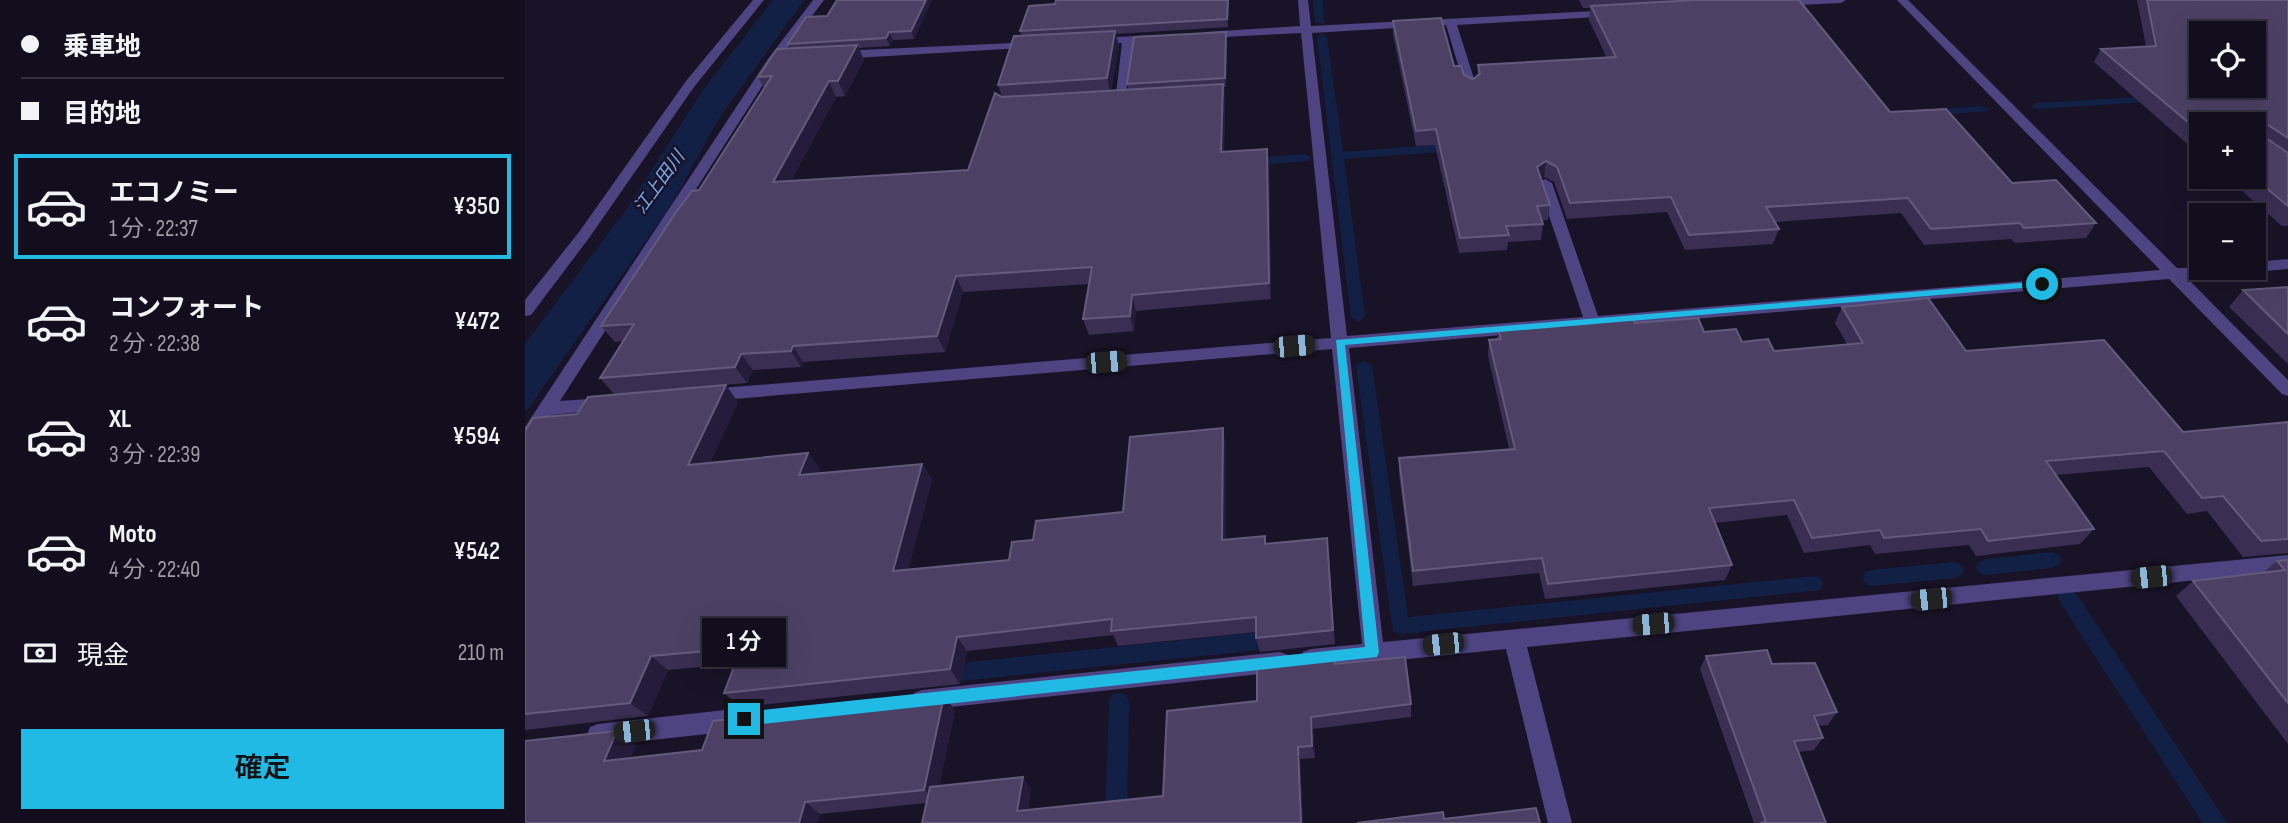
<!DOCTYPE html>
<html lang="ja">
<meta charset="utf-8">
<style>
:root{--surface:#130e1d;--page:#1c1726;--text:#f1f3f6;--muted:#9d9ca4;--line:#322e3b;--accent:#20bae5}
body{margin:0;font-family:"Sofia Sans Condensed","Noto Sans JP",sans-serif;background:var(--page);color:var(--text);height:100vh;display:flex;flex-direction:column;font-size:26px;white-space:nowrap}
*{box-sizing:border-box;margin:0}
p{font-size:23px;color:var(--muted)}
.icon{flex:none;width:38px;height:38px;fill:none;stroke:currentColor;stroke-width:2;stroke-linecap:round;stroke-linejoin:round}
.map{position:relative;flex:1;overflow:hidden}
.sheet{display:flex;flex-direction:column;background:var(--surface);width:525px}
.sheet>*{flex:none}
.top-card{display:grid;align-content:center;height:154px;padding:0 21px;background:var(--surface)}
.controls{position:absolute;left:1664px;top:21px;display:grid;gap:14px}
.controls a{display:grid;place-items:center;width:77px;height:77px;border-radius:0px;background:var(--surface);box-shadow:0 7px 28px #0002,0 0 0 2px var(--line);font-size:35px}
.end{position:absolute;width:32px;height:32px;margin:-16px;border:9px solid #20bae5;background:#111;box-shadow:0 0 0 4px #111}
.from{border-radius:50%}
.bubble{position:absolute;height:49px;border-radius:0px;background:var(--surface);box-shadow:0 7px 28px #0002,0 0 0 2px var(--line);font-size:23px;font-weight:600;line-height:49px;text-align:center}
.car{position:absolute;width:21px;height:42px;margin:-21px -10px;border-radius:9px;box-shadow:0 0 5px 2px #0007;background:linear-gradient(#222 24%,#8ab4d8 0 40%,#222 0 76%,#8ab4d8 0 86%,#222 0)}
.top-card b{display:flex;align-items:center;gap:24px;height:66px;font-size:26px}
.top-card b+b{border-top:2px solid var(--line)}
.top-card i{width:18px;height:18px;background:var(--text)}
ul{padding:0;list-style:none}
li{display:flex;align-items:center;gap:21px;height:105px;margin:0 14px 10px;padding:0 7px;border:4px solid transparent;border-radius:0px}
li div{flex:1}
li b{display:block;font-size:26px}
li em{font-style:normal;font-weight:600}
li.on{border-color:var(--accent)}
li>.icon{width:63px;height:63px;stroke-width:1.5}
.pay{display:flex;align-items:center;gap:18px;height:77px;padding:0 21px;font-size:26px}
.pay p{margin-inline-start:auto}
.button{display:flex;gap:14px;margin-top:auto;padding:14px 21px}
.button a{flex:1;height:80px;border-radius:0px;background:var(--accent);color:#111;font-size:28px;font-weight:600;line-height:80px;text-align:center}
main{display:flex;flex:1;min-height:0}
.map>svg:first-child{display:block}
.water{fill:#132046}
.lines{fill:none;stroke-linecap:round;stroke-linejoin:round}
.stream{fill:#132046;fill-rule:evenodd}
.minor{fill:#4d4481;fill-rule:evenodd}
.wall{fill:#3a2e53}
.shaded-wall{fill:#251b3a}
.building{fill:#4c4165;stroke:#645a7c;stroke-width:2;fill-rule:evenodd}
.route{fill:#20bae5}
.labels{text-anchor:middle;stroke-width:5;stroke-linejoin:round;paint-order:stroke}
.far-water-label{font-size:18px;font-style:italic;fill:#77aaef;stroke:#191327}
</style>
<main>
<section class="sheet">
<div class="top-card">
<b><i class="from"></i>乗車地</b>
<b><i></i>目的地</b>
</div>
<ul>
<li class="on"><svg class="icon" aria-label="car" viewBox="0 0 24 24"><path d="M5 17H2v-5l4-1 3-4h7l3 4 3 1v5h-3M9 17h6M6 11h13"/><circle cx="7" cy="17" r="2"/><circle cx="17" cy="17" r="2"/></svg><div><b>エコノミー</b><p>1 分 · 22:37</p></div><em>¥350</em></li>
<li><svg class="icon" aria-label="car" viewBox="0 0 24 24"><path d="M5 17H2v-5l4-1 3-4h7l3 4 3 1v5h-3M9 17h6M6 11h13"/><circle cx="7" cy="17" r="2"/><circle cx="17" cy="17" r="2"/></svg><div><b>コンフォート</b><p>2 分 · 22:38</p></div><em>¥472</em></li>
<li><svg class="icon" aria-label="car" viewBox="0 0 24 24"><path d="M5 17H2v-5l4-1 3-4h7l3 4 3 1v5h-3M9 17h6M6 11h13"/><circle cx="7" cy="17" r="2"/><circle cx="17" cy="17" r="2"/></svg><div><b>XL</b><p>3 分 · 22:39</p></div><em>¥594</em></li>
<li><svg class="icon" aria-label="car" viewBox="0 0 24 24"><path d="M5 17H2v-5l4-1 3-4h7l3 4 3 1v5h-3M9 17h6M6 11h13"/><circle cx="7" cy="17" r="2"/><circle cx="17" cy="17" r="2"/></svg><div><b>Moto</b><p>4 分 · 22:40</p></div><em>¥542</em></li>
</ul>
<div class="pay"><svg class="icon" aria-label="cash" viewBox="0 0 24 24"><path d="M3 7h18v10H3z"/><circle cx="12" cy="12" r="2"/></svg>現金<p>210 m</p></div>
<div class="button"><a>確定</a></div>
</section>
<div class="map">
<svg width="1763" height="823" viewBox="0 0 1763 823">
<rect width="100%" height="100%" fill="#191327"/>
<path class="water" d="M 248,0 L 279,0 L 193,120 L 145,207 L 0,413 L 0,344 L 101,210 L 178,90 Z"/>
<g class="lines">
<g class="stream">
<path d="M 788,0 L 798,0 L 799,24 L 790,22 Z"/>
<path d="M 797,34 L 802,37 L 818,152 L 931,143 L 937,147 L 931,151 L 819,159 L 840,317 L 833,322 L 826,317 L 792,37 Z"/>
<path d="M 1631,96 L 1637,99 L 1635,101 L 1512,109 L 1506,106 L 1512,103 Z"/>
<path d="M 1457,106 L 1463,109 L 1461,111 L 1404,116 L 1398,113 L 1404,110 Z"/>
<path d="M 780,154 L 786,158 L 784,161 L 723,166 L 717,162 L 723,158 Z"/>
<path d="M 839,361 L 847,366 L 883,617 L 1290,576 L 1296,578 L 1299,584 L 1296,590 L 875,634 L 868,632 L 831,366 Z"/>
<path d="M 1527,552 L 1533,555 L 1536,560 L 1533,565 L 1527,568 L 1460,575 L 1454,572 L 1451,567 L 1454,562 L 1460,559 Z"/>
<path d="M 1430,562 L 1436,565 L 1439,570 L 1436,575 L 1430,578 L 1347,586 L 1341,584 L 1338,578 L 1341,572 L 1347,570 Z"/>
<path d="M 1542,588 L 1549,590 L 1702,823 L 1678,823 L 1535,602 L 1533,596 L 1535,590 Z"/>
<path d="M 754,630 L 761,633 L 764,639 L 761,645 L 754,648 L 417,683 L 410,680 L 407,674 L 410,668 L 417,665 Z"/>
<path d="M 594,693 L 601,695 L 604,702 L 602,823 L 580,823 L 584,702 L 587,695 Z"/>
</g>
<g class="minor">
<path d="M 228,0 L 239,0 L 169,87 L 64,238 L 6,315 L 0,316 L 0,300 L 54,232 L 161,81 Z"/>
<path d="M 288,0 L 299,0 L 254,60 L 35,401 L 79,398 L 85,399 L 88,404 L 85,409 L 26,415 L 6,446 L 0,448 L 0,427 L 243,59 Z"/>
<path d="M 773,0 L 783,0 L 786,26 L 1089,10 L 1095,13 L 1089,16 L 932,25 L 952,88 L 946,92 L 940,88 L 921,25 L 787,33 L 822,336 L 1058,317 L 1013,183 L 1020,179 L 1027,183 L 1073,316 L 1635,270 L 1372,0 L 1383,0 L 1652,268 L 1729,268 L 1729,262 L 1763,259 L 1763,269 L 1729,272 L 1722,268 L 1715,273 L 1661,277 L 1763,380 L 1763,396 L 1757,394 L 1644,279 L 824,348 L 858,642 L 1763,555 L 1763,571 L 1002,647 L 1047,823 L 1023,823 L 981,649 L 786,669 L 778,666 L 775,659 L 778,652 L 786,649 L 837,644 L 807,349 L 184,401 L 178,399 L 175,395 L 178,391 L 184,389 L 806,338 L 776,33 L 680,38 L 674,35 L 680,32 L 775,26 Z"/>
<path d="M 1321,0 L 1316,3 L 1253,6 L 1248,3 L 1252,0 Z"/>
<path d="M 631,35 L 637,38 L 635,40 L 608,43 L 600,99 L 590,102 L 597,43 L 571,44 L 565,41 L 571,38 Z"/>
<path d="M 509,42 L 515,45 L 513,47 L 313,59 L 307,55 L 313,51 Z"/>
<path d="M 755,652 L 763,655 L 766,662 L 763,669 L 755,672 L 397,710 L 389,707 L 386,700 L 389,693 L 397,690 Z"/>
<path d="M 209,709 L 217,712 L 220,720 L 217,728 L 209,731 L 73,746 L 65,743 L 62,735 L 65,727 L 73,724 Z"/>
</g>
</g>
<g class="wall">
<path d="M 407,0 L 389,39 L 368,40 L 365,46 L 334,48 L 339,60 L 320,96 L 311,97 L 266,181 L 443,170 L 477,97 L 473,85 L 497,36 L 495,31 L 530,4 L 531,0 L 704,0 L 703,27 L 591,34 L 594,46 L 586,91 L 603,90 L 602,84 L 702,40 L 701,87 L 699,87 L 700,99 L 699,152 L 742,149 L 744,165 L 746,299 L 611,311 L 609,331 L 564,335 L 558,319 L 564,284 L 438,292 L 420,352 L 278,362 L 276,367 L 228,370 L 222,383 L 89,394 L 75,378 L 98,341 L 90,342 L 76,326 L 174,190 L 239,88 L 233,77 L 266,49 L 263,44 L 302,16 Z"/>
<path d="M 1054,0 L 1274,0 L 1365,112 L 1487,183 L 1571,223 L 1561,238 L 1490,243 L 1486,239 L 1399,245 L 1376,213 L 1250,222 L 1254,229 L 1248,244 L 1160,250 L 1142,212 L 1042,219 L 1029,182 L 1019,177 L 1016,178 L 1025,205 L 1023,220 L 1017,220 L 1018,224 L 1016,240 L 983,242 L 982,250 L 934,253 L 910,145 L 891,146 L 868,35 L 868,21 L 929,66 L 939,75 L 948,79 L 952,77 L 953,65 L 1082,58 L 1064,20 L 1065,8 L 1058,8 Z"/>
<path d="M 1612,0 L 1763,0 L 1763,226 L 1757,226 L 1701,177 L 1729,177 L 1676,124 L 1676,156 L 1569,62 L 1576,49 L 1621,46 Z"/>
<path d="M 1763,287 L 1763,364 L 1704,307 L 1718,290 Z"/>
<path d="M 1317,307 L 1441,351 L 1658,432 L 1763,422 L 1763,553 L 1718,557 L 1682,511 L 1662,514 L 1624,467 L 1531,475 L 1569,529 L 1555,544 L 1451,556 L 1444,545 L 1350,554 L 1345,545 L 1279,553 L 1262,515 L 1190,523 L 1207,565 L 1200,580 L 1020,599 L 1014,573 L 888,586 L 874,474 L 874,458 L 984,449 L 963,356 L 964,340 L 972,340 L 973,329 L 1110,323 L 1179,332 L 1249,351 L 1322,344 L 1310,323 Z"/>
<path d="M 213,402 L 185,463 L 283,453 L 295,469 L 293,474 L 397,464 L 407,480 L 383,570 L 484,560 L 508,540 L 598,512 L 701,444 L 701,540 L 741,544 L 802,538 L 810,644 L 735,652 L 731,638 L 731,632 L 593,646 L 588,635 L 442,651 L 435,684 L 215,707 L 199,693 L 210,664 L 143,670 L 123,716 L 0,730 L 0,431 L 52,414 Z"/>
<path d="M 1763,560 L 1763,744 L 1651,596 L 1668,581 L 1739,572 L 1752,561 Z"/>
<path d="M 1181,656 L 1247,664 L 1312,712 L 1303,725 L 1293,726 L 1298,738 L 1289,750 L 1274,752 L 1301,823 L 1229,823 L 1175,669 Z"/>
<path d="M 811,664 L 886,704 L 886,717 L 788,729 L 790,758 L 775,759 L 778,823 L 397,823 L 401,803 L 295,814 L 292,823 L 0,823 L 111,745 L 105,758 L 177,750 L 430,710 L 414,786 L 506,788 L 503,810 L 638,796 L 732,701 Z"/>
</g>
<g class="shaded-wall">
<path d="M 401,0 L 407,0 L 389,39 L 386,31 Z"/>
<path d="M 703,0 L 704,0 L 703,27 L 702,19 Z"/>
<path d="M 590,31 L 594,46 L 586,94 L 582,78 Z"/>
<path d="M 364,32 L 368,40 L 365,46 L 361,38 Z"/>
<path d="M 701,32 L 702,40 L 701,87 L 700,78 Z"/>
<path d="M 332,45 L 339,60 L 320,96 L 313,81 Z"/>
<path d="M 304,81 L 311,97 L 257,198 L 248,182 Z"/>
<path d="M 698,84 L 700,99 L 698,168 L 696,152 Z"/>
<path d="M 742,149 L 744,165 L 746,299 L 744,283 Z"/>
<path d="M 1021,161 L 1019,177 L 1011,182 L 1012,167 Z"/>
<path d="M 431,276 L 438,292 L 420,352 L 412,336 Z"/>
<path d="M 607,295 L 611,311 L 609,331 L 605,316 Z"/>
<path d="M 268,346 L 278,362 L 276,367 L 266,351 Z"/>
<path d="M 216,354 L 228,370 L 222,383 L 210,367 Z"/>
<path d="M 201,385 L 213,402 L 177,481 L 163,465 Z"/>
<path d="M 698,428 L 701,444 L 701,556 L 697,540 Z"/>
<path d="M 283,453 L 295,469 L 286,491 L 274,475 Z"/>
<path d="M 397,464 L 407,480 L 379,586 L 368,571 Z"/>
<path d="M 802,538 L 804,554 L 810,644 L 808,630 Z"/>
<path d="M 432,637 L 442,651 L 435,684 L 425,669 Z"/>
<path d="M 126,656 L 143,670 L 123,716 L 105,703 Z"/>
<path d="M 419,696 L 430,710 L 411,802 L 399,790 Z"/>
<path d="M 786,717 L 788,729 L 790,758 L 787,746 Z"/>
<path d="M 92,731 L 111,745 L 98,774 L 79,761 Z"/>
<path d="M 773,747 L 775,759 L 778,823 L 776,823 Z"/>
<path d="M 498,777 L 506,788 L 501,822 L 492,811 Z"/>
<path d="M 280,802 L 295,814 L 292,823 L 274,823 Z"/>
</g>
<g class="building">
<path d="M 312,0 L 401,0 L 386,31 L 364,32 L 361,38 L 263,44 L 281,17 L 302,16 Z"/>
<path d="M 531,0 L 703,0 L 702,19 L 495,31 L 504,6 L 530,4 Z"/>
<path d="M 1171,0 L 1274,0 L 1365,112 L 1421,109 L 1487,183 L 1531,180 L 1571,223 L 1499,228 L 1495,223 L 1406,229 L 1383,198 L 1241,207 L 1254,229 L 1164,235 L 1146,197 L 1045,203 L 1032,167 L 1021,161 L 1012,167 L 1025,205 L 1012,206 L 1018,224 L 981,226 L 984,235 L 935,238 L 911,129 L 891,131 L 868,21 L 916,18 L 929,66 L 936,66 L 939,75 L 948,79 L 955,74 L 953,65 L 1091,57 L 1066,6 Z"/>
<path d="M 1622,0 L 1763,0 L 1763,138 L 1737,121 L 1738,136 L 1763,153 L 1763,206 L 1728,177 L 1729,124 L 1676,124 L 1676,133 L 1576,49 L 1631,46 ZM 1676,33 L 1729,33 L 1729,86 L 1676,86 Z"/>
<path d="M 590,31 L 582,78 L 473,85 L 489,36 Z"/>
<path d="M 701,32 L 700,78 L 602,84 L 609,37 Z"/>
<path d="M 332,45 L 313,81 L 304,81 L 248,182 L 443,170 L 470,93 L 477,97 L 698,84 L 696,152 L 742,149 L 744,283 L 607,295 L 605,316 L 558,319 L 567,267 L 431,276 L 412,336 L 268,346 L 266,351 L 216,354 L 210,367 L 75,378 L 109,324 L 76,326 L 151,212 L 167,191 L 174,190 L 247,76 L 233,77 L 252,49 Z"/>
<path d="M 1763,287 L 1763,334 L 1718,290 Z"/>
<path d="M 1403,298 L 1441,351 L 1579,340 L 1658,432 L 1763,422 L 1763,539 L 1736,541 L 1698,496 L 1677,498 L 1639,451 L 1521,461 L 1569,529 L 1463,541 L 1456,529 L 1359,538 L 1355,530 L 1287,538 L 1269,500 L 1184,508 L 1207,565 L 1023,584 L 1017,558 L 888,571 L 874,458 L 990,449 L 964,340 L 976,339 L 973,329 L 1108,318 L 1110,323 L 1173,318 L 1179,332 L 1211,329 L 1217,342 L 1243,339 L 1249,351 L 1338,343 L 1317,307 Z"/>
<path d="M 201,385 L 163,465 L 283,453 L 274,475 L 397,464 L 368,571 L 484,560 L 487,542 L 508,540 L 511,521 L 598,512 L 605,437 L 698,428 L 697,540 L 740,536 L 740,544 L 802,538 L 808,630 L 731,638 L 731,617 L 586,631 L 587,619 L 432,637 L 425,669 L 199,693 L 216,648 L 126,656 L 105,703 L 0,714 L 0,431 L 8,418 L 52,414 L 63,397 Z"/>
<path d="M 1763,560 L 1763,703 L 1668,581 L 1760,570 L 1752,561 Z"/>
<path d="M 1242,650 L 1247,664 L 1290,663 L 1312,712 L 1289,716 L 1298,738 L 1269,741 L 1301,823 L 1235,823 L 1241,822 L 1181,656 Z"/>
<path d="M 810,655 L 810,664 L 880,657 L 886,704 L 786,717 L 787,746 L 773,747 L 776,823 L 397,823 L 405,787 L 498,777 L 492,811 L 638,796 L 642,711 L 732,701 L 732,663 Z"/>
<path d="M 419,696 L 399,790 L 280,802 L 274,823 L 0,823 L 0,741 L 92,731 L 79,761 L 177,750 L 188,721 Z"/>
<path d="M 1011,808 L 1015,823 L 832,823 L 918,812 L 919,819 Z"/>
</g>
<path class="route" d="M 1517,281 L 1522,284 L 1520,286 L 820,345 L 854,652 L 852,657 L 219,726 L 211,719 L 219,712 L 840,647 L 811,340 Z"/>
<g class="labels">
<g class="far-water-label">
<text transform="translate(134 182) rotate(-54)" y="6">江上田川</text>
</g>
</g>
</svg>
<div class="controls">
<a><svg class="icon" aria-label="locate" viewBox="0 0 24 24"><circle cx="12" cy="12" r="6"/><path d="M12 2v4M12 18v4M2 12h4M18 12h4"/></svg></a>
<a>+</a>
<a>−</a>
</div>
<i class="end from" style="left:1517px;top:284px"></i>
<i class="end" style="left:219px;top:719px"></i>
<div class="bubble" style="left:177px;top:618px;width:84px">1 分</div>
<i class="car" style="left:769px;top:346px;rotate:85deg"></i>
<i class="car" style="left:581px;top:362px;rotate:85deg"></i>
<i class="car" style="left:1626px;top:577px;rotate:264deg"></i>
<i class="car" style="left:1406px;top:599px;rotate:264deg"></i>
<i class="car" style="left:1128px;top:624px;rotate:265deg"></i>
<i class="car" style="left:918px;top:644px;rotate:264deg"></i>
<i class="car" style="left:109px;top:731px;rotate:264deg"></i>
</div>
</main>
